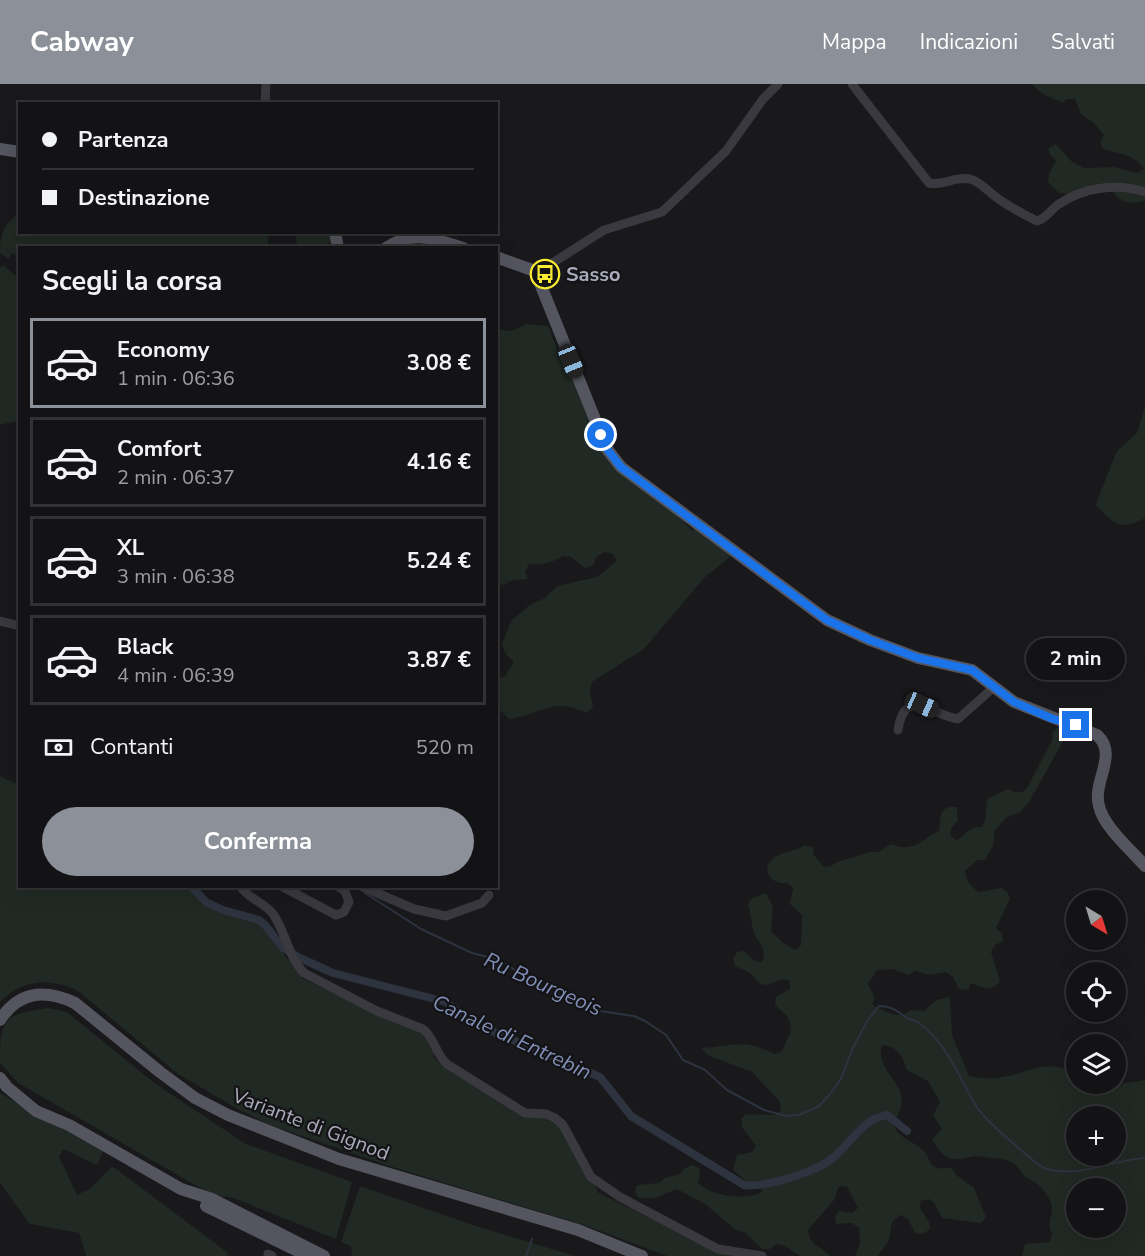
<!DOCTYPE html>
<html lang="it">
<meta charset="utf-8">
<style>
:root{--surface:#131214;--page:#1c1b1d;--text:#f1f3f6;--muted:#9d9ea0;--line:#323234;--accent:#8c9099}
body{margin:0;font-family:"Nunito Sans",sans-serif;background:var(--page);color:var(--text);height:100vh;display:flex;flex-direction:column;font-size:22px;white-space:nowrap}
*{box-sizing:border-box;margin:0}
p{font-size:20px;color:var(--muted)}
.icon{flex:none;width:33px;height:33px;fill:none;stroke:currentColor;stroke-width:2;stroke-linecap:round;stroke-linejoin:round}
.map{position:relative;flex:1;overflow:hidden}
.panel{position:absolute;left:18px;top:162px;width:480px;height:642px;display:flex;flex-direction:column;background:var(--surface);border-radius:0px;box-shadow:0 6px 24px #0002,0 0 0 2px var(--line)}
.panel>*{flex:none}
.hud{position:absolute;left:18px;top:18px;width:480px;height:132px;border-radius:0px;box-shadow:0 6px 24px #0002,0 0 0 2px var(--line);display:grid;align-content:center;height:132px;padding:0 24px;background:var(--surface)}
.needle{width:39px;rotate:142deg}
.fabs{position:absolute;left:1066px;top:806px;display:grid;gap:12px}
.fabs a{display:grid;place-items:center;width:60px;height:60px;border-radius:50%;background:var(--surface);box-shadow:0 6px 24px #0002,0 0 0 2px var(--line);font-size:30px}
.end{position:absolute;width:27px;height:27px;margin:-14px;border:8px solid #1a73e8;background:#fff;box-shadow:0 0 0 3px #fff}
.from{border-radius:50%}
.bubble{position:absolute;height:42px;border-radius:21px;background:var(--surface);box-shadow:0 6px 24px #0002,0 0 0 2px var(--line);font-size:20px;font-weight:700;line-height:42px;text-align:center}
.car{position:absolute;width:18px;height:36px;margin:-18px -9px;border-radius:8px;box-shadow:0 0 4px 2px #0007;background:linear-gradient(#222 24%,#8ab4d8 0 40%,#222 0 76%,#8ab4d8 0 86%,#222 0)}
.hud b{display:flex;align-items:center;gap:21px;height:57px;font-size:22px}
.hud b+b{border-top:2px solid var(--line)}
.hud i{width:15px;height:15px;background:var(--text)}
ul{padding:0;list-style:none}
li{display:flex;align-items:center;gap:18px;height:90px;margin:0 12px 9px;padding:0 12px;border:3px solid var(--line);border-radius:0px}
li div{flex:1}
li b{display:block;font-size:22px}
li em{font-style:normal;font-weight:700}
li.active{border-color:var(--accent)}
li>.icon{width:54px;height:54px;stroke-width:1.5}
h2{padding:0 24px;font-size:27px;line-height:72px}
.pay{display:flex;align-items:center;gap:15px;height:66px;padding:0 24px;font-size:22px}
.pay p{margin-inline-start:auto}
.cta{display:flex;gap:12px;margin-top:auto;padding:12px 24px}
.cta a{flex:1;height:69px;border-radius:36px;background:var(--accent);color:#fff;font-size:24px;font-weight:700;line-height:69px;text-align:center}
header{display:flex;align-items:center;gap:36px;box-sizing:border-box;height:84px;padding:0 30px;background:var(--accent);color:#fff}
header strong{font-size:28px}
nav{display:flex;gap:33px;margin-inline-start:auto;font-size:21px}
.map>svg:first-child{display:block}
.green{fill:#202923;fill-rule:evenodd}
.lines{fill:none;stroke-linecap:round;stroke-linejoin:round}
.stream{stroke:#2d333f;stroke-width:2}
.canal{stroke:#2d333f;stroke-width:8}
.minor{stroke:#3a3940;stroke-width:9}
.major{stroke:#55555f;stroke-width:12}
.route{stroke:#1a73e8;stroke-width:8}
.labels{text-anchor:middle;stroke-width:4.5;stroke-linejoin:round;paint-order:stroke}
.poi-label{font-size:20px;font-weight:bold;fill:#aaabbb;stroke:#141316;text-anchor:start}
.street-label{font-size:20px;fill:#aaabbb;stroke:#141316}
.water-label{font-size:21px;font-style:italic;fill:#808fb7;stroke:#141316}
</style>
<header>
<strong>Cabway</strong>
<nav><a>Mappa</a><a>Indicazioni</a><a>Salvati</a></nav>
</header>
<div class="map">
<svg width="1145" height="1172" viewBox="0 0 1145 1172">
<rect width="100%" height="100%" fill="#19181b"/>
<g class="green">
<path d="M 1032,0 L 1145,0 L 1145,117 C 1122,121 1120,118 1106,100 L 1066,110 L 1059,109 L 1048,98 L 1049,90 L 1056,77 L 1050,71 L 1048,64 L 1056,60 L 1071,77 L 1084,84 L 1115,83 L 1137,89 L 1144,85 C 1133,69 1120,71 1103,65 L 1100,58 L 1104,51 L 1094,39 L 1081,30 L 1075,15 L 1066,15 L 1063,19 L 1041,9 Z"/>
<path d="M 19,130 L 20,148 L 267,149 L 269,163 L 20,164 L 19,174 L 12,169 L 9,175 L 0,169 C 0,151 3,140 19,130 Z"/>
<path d="M 295,149 L 330,149 L 331,157 L 325,163 L 294,164 L 297,160 Z"/>
<path d="M 3,181 L 19,194 L 20,337 L 3,340 L 0,340 L 0,184 Z"/>
<path d="M 526,240 L 549,242 L 552,253 L 577,302 L 606,373 L 662,417 L 692,447 L 695,443 L 731,472 L 704,494 L 645,564 L 592,598 L 590,607 L 593,623 L 586,629 C 550,612 544,631 509,635 L 497,623 L 497,594 L 505,592 L 514,578 L 505,569 L 502,560 L 511,537 L 530,521 L 545,514 L 557,502 L 597,493 L 617,477 L 613,470 L 605,468 L 597,472 L 593,481 L 585,484 L 571,473 L 563,472 C 552,479 542,481 529,480 L 525,488 L 528,495 L 511,497 L 503,501 L 497,499 L 497,245 L 511,247 Z"/>
<path d="M 1145,322 L 1145,434 C 1119,448 1115,439 1096,422 L 1098,414 L 1117,367 L 1137,349 Z"/>
<path d="M 1059,643 L 1066,645 L 1066,652 L 1029,718 L 1020,728 L 1006,734 L 995,746 L 993,762 L 985,776 L 977,776 L 965,787 L 968,798 L 978,808 L 1001,804 L 1007,808 L 1010,815 L 996,844 L 1002,849 L 1003,857 L 995,861 L 991,868 L 1000,898 C 989,909 983,903 971,899 L 968,906 L 959,905 L 953,893 L 946,888 L 930,891 L 915,887 L 908,891 L 893,885 L 877,886 L 868,900 L 875,914 L 872,921 C 886,927 898,937 911,926 L 924,927 L 936,916 L 950,913 L 952,951 L 969,992 C 979,994 988,995 998,994 C 1028,990 1046,972 1077,990 L 1077,999 L 1120,1000 L 1145,996 L 1145,1172 L 1022,1172 L 1025,1160 L 1050,1158 L 1052,1150 C 1047,1140 1051,1136 1052,1126 C 1053,1113 1036,1096 1025,1093 C 1012,1075 1011,1076 990,1074 C 984,1073 977,1071 970,1073 C 950,1078 943,1075 932,1055 L 942,1045 L 933,1031 L 940,1018 L 928,997 L 907,986 C 903,972 898,963 882,961 C 873,991 921,1003 893,1038 C 896,1054 912,1056 923,1066 C 929,1071 928,1081 938,1084 C 941,1085 948,1084 952,1084 L 955,1090 L 974,1104 L 986,1133 L 981,1139 L 942,1134 L 935,1120 L 929,1115 L 921,1117 L 920,1124 L 929,1138 L 930,1145 L 923,1150 L 915,1149 L 908,1135 L 901,1131 C 888,1137 893,1144 889,1155 C 887,1162 881,1166 878,1172 L 855,1172 L 860,1159 L 859,1144 L 852,1139 L 836,1140 L 835,1133 L 838,1127 L 852,1129 L 858,1124 L 847,1103 L 839,1102 L 834,1116 L 808,1146 C 809,1161 821,1162 830,1172 L 800,1172 L 785,1162 L 777,1160 L 770,1165 L 762,1165 L 744,1148 L 736,1146 L 705,1120 L 677,1105 L 655,1114 L 639,1114 L 635,1108 L 637,1101 L 659,1099 L 665,1094 L 680,1090 L 685,1084 L 692,1081 L 699,1084 L 700,1091 L 698,1099 C 710,1112 746,1117 762,1108 L 762,1100 L 746,1097 L 733,1086 L 737,1071 L 752,1068 L 756,1062 L 742,1043 L 741,1035 L 746,1030 L 776,1031 L 781,1026 L 780,1018 L 752,988 L 707,971 L 702,964 C 736,962 742,954 775,970 L 782,967 L 791,947 L 790,939 L 787,932 L 775,921 L 776,913 L 790,905 L 790,897 L 783,895 L 768,901 L 760,900 L 750,889 L 735,882 L 733,875 L 737,868 L 744,867 L 755,877 L 762,878 C 768,862 756,859 753,845 C 751,836 751,831 748,820 L 752,814 L 766,809 L 773,823 L 771,847 L 782,858 L 795,866 L 801,861 L 802,831 L 790,820 L 793,804 L 787,799 C 771,801 759,785 774,774 C 784,766 796,768 805,761 L 813,763 L 814,771 L 824,783 L 831,782 L 837,778 L 870,768 L 878,768 L 891,760 C 913,770 922,755 939,747 C 941,734 938,721 957,723 L 958,737 L 952,743 L 950,751 L 956,756 C 967,751 968,742 982,743 L 985,737 L 987,715 L 1008,705 L 1014,708 L 1022,708 L 1027,704 L 1052,656 L 1053,648 ZM 1077,1032 L 1116,1032 L 1116,1071 L 1077,1071 ZM 1077,1104 L 1116,1104 L 1116,1143 L 1077,1143 Z"/>
<path d="M 0,692 L 19,701 L 20,802 L 188,803 L 214,824 L 260,839 L 303,895 L 425,950 L 433,965 L 434,974 L 443,982 L 562,1043 L 585,1089 L 597,1104 L 597,1108 L 715,1166 L 731,1172 L 667,1172 L 587,1142 L 389,1082 L 270,1041 L 236,1024 L 178,990 L 78,907 C 50,894 22,895 0,918 Z"/>
<path d="M 48,924 L 67,928 L 153,998 L 246,1060 L 352,1098 L 336,1155 L 231,1113 L 214,1112 L 18,999 L 0,979 C 0,935 3,930 48,924 Z"/>
<path d="M 0,1009 L 103,1067 L 97,1081 L 63,1065 L 59,1073 L 77,1111 L 91,1104 L 112,1082 L 228,1169 L 227,1172 L 86,1172 L 79,1149 L 30,1140 L 0,1099 Z"/>
<path d="M 360,1102 L 476,1142 L 575,1172 L 352,1172 L 351,1162 L 341,1158 Z"/>
</g>
<g class="lines">
<g class="stream">
<path d="M 365,809 L 421,845 L 472,869 L 499,876 L 542,903 L 593,926 L 634,932 L 645,937 L 666,951 L 683,976 L 705,986 L 727,1006 L 764,1026 L 786,1032 L 798,1031 L 818,1023 L 830,1010 L 841,995 L 852,966 L 867,937 L 879,922 C 892,922 897,927 907,934 C 911,936 916,936 919,939 C 947,960 957,989 973,1017 C 984,1036 1005,1052 1021,1066 C 1028,1072 1038,1082 1046,1085 C 1080,1094 1112,1076 1145,1074"/>
<path d="M 526,1172 L 532,1155"/>
</g>
<path class="canal" d="M 191,802 L 206,818 L 223,826 L 259,836 L 265,841 L 283,864 L 300,874 L 333,889 L 446,918 L 473,939 L 600,993 L 631,1032 L 744,1101 C 766,1104 815,1088 833,1074 C 852,1058 862,1035 887,1031 L 907,1047"/>
<g class="minor">
<path d="M 852,0 L 929,99 C 943,102 955,92 970,95 C 981,98 987,107 996,113 C 1009,123 1023,130 1037,137 C 1047,134 1051,125 1059,120 C 1084,103 1117,99 1145,108"/>
<path d="M 265,20 L 266,0"/>
<path d="M 535,187 L 554,178 L 604,146 L 662,128 L 726,67 L 763,15 L 778,0"/>
<path d="M 0,537 L 20,542"/>
<path d="M 898,646 C 905,600 935,633 958,635 L 993,604"/>
<path d="M 240,802 C 248,815 264,818 273,830 C 286,848 288,873 304,889 L 377,927 L 423,945 C 435,954 435,970 447,980 L 525,1029 L 546,1030 L 555,1034 L 563,1041 L 591,1093 L 620,1113 L 718,1165 L 762,1172"/>
<path d="M 281,802 L 336,831 L 344,828 L 349,818 L 345,807 L 337,802"/>
<path d="M 361,802 L 414,825 L 446,832 L 482,819 L 489,811"/>
<path d="M 268,1170 L 272,1172"/>
</g>
<g class="major">
<path d="M 0,65 L 20,68"/>
<path d="M 335,148 L 338,164"/>
<path d="M 386,164 C 414,145 434,155 463,164"/>
<path d="M 496,173 L 535,187 L 607,365 L 621,383 L 827,536 L 870,556 L 918,574 L 972,586 L 1014,618 L 1097,651 C 1119,671 1092,697 1099,722 C 1103,742 1132,767 1145,782"/>
<path d="M 0,936 C 19,907 45,905 75,919 L 160,988 L 195,1014 L 228,1031 L 339,1075 L 578,1146 L 642,1172"/>
<path d="M 0,994 L 7,1003 L 36,1027 L 69,1041 L 181,1105 L 212,1115 L 324,1172"/>
<path d="M 206,1122 L 306,1171"/>
</g>
</g>
<g class="lines">
<path class="route" d="M 601,351 L 607,365 L 621,383 L 827,536 L 870,556 L 918,574 L 972,586 L 1014,618 L 1053,635 L 1076,641"/>
</g>
<defs>
<g id="bus-ring" transform="scale(1.5)"><circle r="9.5" fill="#141316" stroke="#f9eb32" stroke-width="1.5"/><path d="M-5-6H5V4H4V6H2V4H-2V6H-4V4H-5ZM-3.5-4V0h7V-4ZM-3.5 1.2v1.5H-2V1.2ZM2 1.2v1.5H3.5V1.2Z" fill="#f9eb32"/></g>
</defs>
<g fill-rule="evenodd">
<use href="#bus-ring" x="545" y="190"/>
</g>
<g class="labels">
<g class="poi-label">
<text x="566" y="197">Sasso</text>
</g>
<g class="street-label">
<text transform="translate(311 1040) rotate(21)" y="7">Variante di Gignod</text>
</g>
<g class="water-label">
<text transform="translate(543 900) rotate(24)" y="7">Ru Bourgeois</text>
<text transform="translate(512 953) rotate(25)" y="7">Canale di Entrebin</text>
</g>
</g>
</svg>
<div class="fabs">
<a><svg class="needle" viewBox="-14 -14 28 28"><path d="M0-13l5 13h-10z" fill="#e53935"/><path d="M0 13l5-13h-10z" fill="#9d9ea0"/></svg></a>
<a><svg class="icon" aria-label="locate" viewBox="0 0 24 24"><circle cx="12" cy="12" r="6"/><path d="M12 2v4M12 18v4M2 12h4M18 12h4"/></svg></a>
<a><svg class="icon" aria-label="layers" viewBox="0 0 24 24"><path d="M12 4l9 5-9 5-9-5zM3 14l9 5 9-5"/></svg></a>
<a>+</a>
<a>−</a>
</div>
<i class="end from" style="left:601px;top:351px"></i>
<i class="end" style="left:1076px;top:641px"></i>
<div class="bubble" style="left:1026px;top:554px;width:99px">2 min</div>
<i class="car" style="left:571px;top:277px;rotate:158deg"></i>
<i class="car" style="left:922px;top:621px;rotate:114deg"></i>
<div class="hud">
<b><i class="from"></i>Partenza</b>
<b><i></i>Destinazione</b>
</div>
<section class="panel">
<h2>Scegli la corsa</h2>
<ul>
<li class="active"><svg class="icon" aria-label="car" viewBox="0 0 24 24"><path d="M5 17H2v-5l4-1 3-4h7l3 4 3 1v5h-3M9 17h6M6 11h13"/><circle cx="7" cy="17" r="2"/><circle cx="17" cy="17" r="2"/></svg><div><b>Economy</b><p>1 min · 06:36</p></div><em>3.08 €</em></li>
<li><svg class="icon" aria-label="car" viewBox="0 0 24 24"><path d="M5 17H2v-5l4-1 3-4h7l3 4 3 1v5h-3M9 17h6M6 11h13"/><circle cx="7" cy="17" r="2"/><circle cx="17" cy="17" r="2"/></svg><div><b>Comfort</b><p>2 min · 06:37</p></div><em>4.16 €</em></li>
<li><svg class="icon" aria-label="car" viewBox="0 0 24 24"><path d="M5 17H2v-5l4-1 3-4h7l3 4 3 1v5h-3M9 17h6M6 11h13"/><circle cx="7" cy="17" r="2"/><circle cx="17" cy="17" r="2"/></svg><div><b>XL</b><p>3 min · 06:38</p></div><em>5.24 €</em></li>
<li><svg class="icon" aria-label="car" viewBox="0 0 24 24"><path d="M5 17H2v-5l4-1 3-4h7l3 4 3 1v5h-3M9 17h6M6 11h13"/><circle cx="7" cy="17" r="2"/><circle cx="17" cy="17" r="2"/></svg><div><b>Black</b><p>4 min · 06:39</p></div><em>3.87 €</em></li>
</ul>
<div class="pay"><svg class="icon" aria-label="cash" viewBox="0 0 24 24"><path d="M3 7h18v10H3z"/><circle cx="12" cy="12" r="2"/></svg>Contanti<p>520 m</p></div>
<div class="cta"><a>Conferma</a></div>
</section>
</div>
